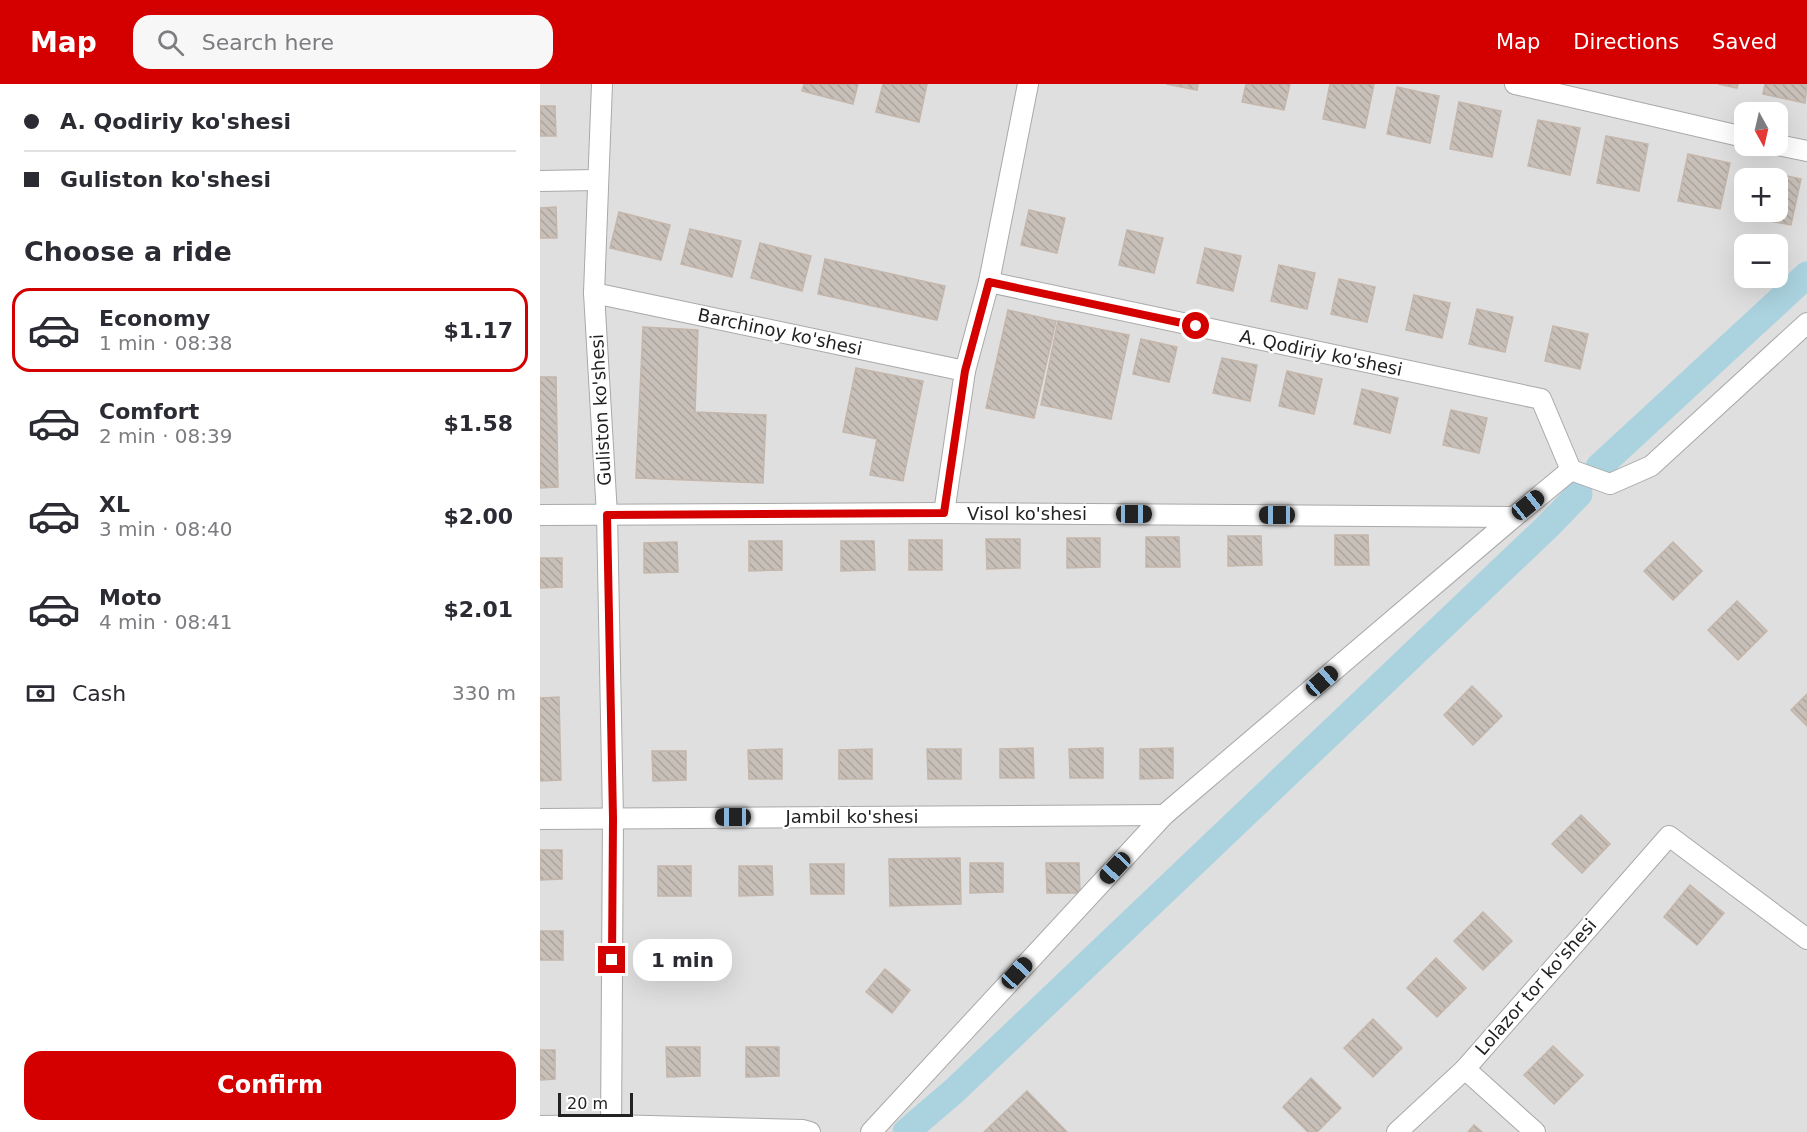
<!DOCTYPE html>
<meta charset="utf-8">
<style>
:root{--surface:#fff;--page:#f7f7f7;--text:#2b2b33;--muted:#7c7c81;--line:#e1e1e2;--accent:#d40000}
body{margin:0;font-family:"DejaVu Sans",sans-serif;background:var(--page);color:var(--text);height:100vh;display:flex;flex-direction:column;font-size:22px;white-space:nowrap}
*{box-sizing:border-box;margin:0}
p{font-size:20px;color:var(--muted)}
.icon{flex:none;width:33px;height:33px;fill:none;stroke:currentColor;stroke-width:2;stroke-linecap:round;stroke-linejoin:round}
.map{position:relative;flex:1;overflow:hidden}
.sheet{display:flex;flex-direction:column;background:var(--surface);width:540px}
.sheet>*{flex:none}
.banner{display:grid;align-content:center;height:132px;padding:0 24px;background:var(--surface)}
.needle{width:39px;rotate:172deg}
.controls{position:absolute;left:1194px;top:18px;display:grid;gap:12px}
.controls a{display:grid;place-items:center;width:54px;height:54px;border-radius:12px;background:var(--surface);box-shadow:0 6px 24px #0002;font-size:30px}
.scale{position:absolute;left:18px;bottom:15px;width:75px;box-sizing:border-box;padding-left:6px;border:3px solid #222;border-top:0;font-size:16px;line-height:21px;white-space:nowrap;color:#222;-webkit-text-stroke:4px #fff;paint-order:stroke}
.end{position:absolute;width:27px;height:27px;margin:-14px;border:8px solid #d40000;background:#fff;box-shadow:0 0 0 3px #fff}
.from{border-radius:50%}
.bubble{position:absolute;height:42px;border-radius:18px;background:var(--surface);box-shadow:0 6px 24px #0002;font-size:20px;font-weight:700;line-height:42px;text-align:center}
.car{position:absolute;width:18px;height:36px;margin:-18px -9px;border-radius:8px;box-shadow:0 0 4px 2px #0007;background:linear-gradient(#222 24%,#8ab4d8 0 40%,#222 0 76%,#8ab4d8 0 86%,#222 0)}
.banner b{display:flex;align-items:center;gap:21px;height:57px;font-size:22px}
.banner b+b{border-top:2px solid var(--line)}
.banner i{width:15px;height:15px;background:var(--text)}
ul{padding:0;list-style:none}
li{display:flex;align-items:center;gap:18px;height:84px;margin:0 12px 9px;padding:0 12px;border:3px solid transparent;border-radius:18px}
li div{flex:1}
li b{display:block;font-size:22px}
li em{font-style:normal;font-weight:700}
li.selected{border-color:var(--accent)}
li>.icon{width:54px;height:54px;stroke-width:1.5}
h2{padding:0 24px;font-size:27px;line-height:72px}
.pay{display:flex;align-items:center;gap:15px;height:66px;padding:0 24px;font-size:22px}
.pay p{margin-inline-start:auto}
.cta{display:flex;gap:12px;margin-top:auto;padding:12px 24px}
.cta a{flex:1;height:69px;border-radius:18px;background:var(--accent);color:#fff;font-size:24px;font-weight:700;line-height:69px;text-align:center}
header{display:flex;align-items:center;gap:36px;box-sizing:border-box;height:84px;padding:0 30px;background:var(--accent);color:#fff}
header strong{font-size:28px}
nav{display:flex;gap:33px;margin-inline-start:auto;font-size:21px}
.search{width:420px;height:54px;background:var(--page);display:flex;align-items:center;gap:15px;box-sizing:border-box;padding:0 21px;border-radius:18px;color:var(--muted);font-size:22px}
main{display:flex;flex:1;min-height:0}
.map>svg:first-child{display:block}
.residential{fill:#e0dfdf;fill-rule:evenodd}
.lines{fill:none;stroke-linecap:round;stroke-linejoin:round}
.canal{stroke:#aad3df;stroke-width:27}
.building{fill:url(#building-back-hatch);stroke:#c4b6ab;stroke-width:1.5}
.minor-casing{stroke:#a9a9a9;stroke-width:22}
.minor{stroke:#fff;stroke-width:20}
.route{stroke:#d40000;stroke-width:8}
.labels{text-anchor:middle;stroke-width:4.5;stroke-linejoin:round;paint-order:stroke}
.street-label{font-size:18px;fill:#222;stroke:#fff}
</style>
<header>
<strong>Map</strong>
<div class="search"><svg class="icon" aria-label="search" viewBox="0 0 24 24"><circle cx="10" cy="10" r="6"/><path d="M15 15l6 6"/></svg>Search here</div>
<nav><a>Map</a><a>Directions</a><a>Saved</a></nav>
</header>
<main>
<section class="sheet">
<div class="banner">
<b><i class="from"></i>A. Qodiriy ko'shesi</b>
<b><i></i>Guliston ko'shesi</b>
</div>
<h2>Choose a ride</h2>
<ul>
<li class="selected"><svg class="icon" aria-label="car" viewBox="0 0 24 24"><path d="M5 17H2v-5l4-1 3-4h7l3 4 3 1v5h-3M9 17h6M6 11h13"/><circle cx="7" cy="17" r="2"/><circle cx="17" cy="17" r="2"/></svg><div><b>Economy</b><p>1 min · 08:38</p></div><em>$1.17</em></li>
<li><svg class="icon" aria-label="car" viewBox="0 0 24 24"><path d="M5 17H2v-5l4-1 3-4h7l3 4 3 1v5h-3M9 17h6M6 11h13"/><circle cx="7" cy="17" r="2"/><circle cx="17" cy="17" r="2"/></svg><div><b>Comfort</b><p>2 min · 08:39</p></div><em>$1.58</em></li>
<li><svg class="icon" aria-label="car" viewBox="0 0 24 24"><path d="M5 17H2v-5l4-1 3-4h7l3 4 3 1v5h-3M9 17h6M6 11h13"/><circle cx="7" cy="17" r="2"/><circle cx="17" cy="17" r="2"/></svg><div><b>XL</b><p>3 min · 08:40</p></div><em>$2.00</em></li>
<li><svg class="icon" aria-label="car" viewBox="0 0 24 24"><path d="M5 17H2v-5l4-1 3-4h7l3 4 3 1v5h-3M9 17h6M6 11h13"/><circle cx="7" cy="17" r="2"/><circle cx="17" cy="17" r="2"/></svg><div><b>Moto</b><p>4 min · 08:41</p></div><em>$2.01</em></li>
</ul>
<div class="pay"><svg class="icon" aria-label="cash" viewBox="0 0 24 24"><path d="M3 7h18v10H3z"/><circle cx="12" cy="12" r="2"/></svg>Cash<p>330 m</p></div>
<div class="cta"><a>Confirm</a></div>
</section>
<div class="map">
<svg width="1267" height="1048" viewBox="0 0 1267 1048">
<defs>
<pattern id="building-back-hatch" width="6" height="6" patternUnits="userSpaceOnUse" patternTransform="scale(1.5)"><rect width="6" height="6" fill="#c7bfb8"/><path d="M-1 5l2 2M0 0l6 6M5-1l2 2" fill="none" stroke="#aba49e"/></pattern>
</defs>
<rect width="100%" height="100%" fill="#f2efe9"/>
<path class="residential" d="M 0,0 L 1267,0 L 1267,1048 L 0,1048 ZM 1204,28 L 1238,28 L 1238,62 L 1204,62 ZM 1204,94 L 1238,94 L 1238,128 L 1204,128 ZM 1204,160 L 1238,160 L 1238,194 L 1204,194 Z"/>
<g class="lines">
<g class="canal">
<path d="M 1059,383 L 1267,191"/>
<path d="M 366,1048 L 414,1007 L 1007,443 L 1039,410"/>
</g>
</g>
<g class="building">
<path d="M 264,0 L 318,0 L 313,20 L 262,7 Z"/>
<path d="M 343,0 L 387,0 L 379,38 L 336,28 Z"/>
<path d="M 626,0 L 658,0 L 657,6 Z"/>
<path d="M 706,0 L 750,0 L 744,26 L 702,18 Z"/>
<path d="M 790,0 L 834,0 L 825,44 L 783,35 Z"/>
<path d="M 1178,0 L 1198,0 L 1197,4 Z"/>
<path d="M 1225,0 L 1267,0 L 1265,19 L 1223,10 Z"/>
<path d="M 857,3 L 899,12 L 890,59 L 847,50 Z"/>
<path d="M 919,18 L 961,27 L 952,73 L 910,65 Z"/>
<path d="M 0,22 L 15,22 L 16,52 L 0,52 Z"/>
<path d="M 998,36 L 1040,44 L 1030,91 L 988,82 Z"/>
<path d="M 1066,52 L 1108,60 L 1099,107 L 1057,99 Z"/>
<path d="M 1148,70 L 1190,79 L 1180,125 L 1138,117 Z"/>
<path d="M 1219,86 L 1261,95 L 1251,141 L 1209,133 L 1211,128 L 1238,128 L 1238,94 L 1217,94 Z"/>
<path d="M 16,123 L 17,154 L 0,154 L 0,124 Z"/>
<path d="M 489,126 L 525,134 L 517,169 L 481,161 Z"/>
<path d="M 79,128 L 130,141 L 121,176 L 70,164 Z"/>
<path d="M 150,145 L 201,157 L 192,193 L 141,180 Z"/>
<path d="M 587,146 L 623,154 L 614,189 L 579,181 Z"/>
<path d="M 220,159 L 271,172 L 262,207 L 211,194 Z"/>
<path d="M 665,164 L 701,172 L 693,207 L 657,199 Z"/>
<path d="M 285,175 L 405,202 L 397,236 L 278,210 Z"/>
<path d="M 739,181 L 775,189 L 767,225 L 731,217 Z"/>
<path d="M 799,195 L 835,203 L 827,238 L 791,230 Z"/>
<path d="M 874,211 L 910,219 L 902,254 L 866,246 Z"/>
<path d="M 937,225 L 973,233 L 965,268 L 929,260 Z"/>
<path d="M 468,226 L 516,237 L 494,334 L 446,324 Z"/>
<path d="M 518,237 L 589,251 L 571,335 L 501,321 Z"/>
<path d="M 1013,242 L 1048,250 L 1040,285 L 1005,277 Z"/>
<path d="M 103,243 L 158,246 L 155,328 L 226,331 L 223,399 L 96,394 Z"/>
<path d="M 601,255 L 637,263 L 629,298 L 593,290 Z"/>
<path d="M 682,274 L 717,281 L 710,317 L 673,309 Z"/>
<path d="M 316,284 L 383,297 L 363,397 L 330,391 L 337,355 L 303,348 Z"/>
<path d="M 747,287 L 782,295 L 774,330 L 739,322 Z"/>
<path d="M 0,293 L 16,293 L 18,403 L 0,404 Z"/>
<path d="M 822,305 L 858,314 L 850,349 L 814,340 Z"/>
<path d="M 911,326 L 947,334 L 939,369 L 903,361 Z"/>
<path d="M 795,451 L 828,451 L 829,481 L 795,481 Z"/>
<path d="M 688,452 L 721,452 L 722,481 L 688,482 Z"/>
<path d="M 606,453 L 639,453 L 640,483 L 606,483 Z"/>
<path d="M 527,454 L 560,454 L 560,483 L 527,484 Z"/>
<path d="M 446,455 L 480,455 L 480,484 L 447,485 Z"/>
<rect x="369" y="456" width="33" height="30"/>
<path d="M 209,457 L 242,457 L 242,486 L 209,487 Z"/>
<path d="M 301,457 L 334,457 L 335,486 L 301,487 Z"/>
<path d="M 137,458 L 138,488 L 104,489 L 104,459 Z"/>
<path d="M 1133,458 L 1162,487 L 1133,516 L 1104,487 Z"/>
<path d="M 0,474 L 22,474 L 22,503 L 0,504 Z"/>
<path d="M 1197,517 L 1227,547 L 1198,576 L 1168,546 Z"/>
<path d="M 932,602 L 962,632 L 933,661 L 904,631 Z"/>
<path d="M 1267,610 L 1267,642 L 1251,626 Z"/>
<path d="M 19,613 L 21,696 L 0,697 L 0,614 Z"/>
<path d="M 493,664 L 494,694 L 460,694 L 460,665 Z"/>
<path d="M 563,664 L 563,694 L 530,694 L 529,665 Z"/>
<path d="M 633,664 L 633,694 L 600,695 L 600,665 Z"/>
<path d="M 242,665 L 242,695 L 209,695 L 208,666 Z"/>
<path d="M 332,665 L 332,695 L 299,695 L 299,666 Z"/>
<path d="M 387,665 L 421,665 L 421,695 L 388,695 Z"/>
<path d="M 112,667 L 146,667 L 146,696 L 113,697 Z"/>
<path d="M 1041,731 L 1070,760 L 1042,789 L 1012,760 Z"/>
<path d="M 0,766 L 22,766 L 22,795 L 0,796 Z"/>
<path d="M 420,774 L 421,820 L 350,822 L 349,775 Z"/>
<path d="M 430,779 L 463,779 L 463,808 L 430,809 Z"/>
<path d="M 506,779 L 539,779 L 540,809 L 507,809 Z"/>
<path d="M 270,780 L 304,780 L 304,810 L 271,810 Z"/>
<rect x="118" y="782" width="33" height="30"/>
<path d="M 199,782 L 232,782 L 233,811 L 199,812 Z"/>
<path d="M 1150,801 L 1184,829 L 1157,861 L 1124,833 Z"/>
<path d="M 943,828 L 972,857 L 943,886 L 914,857 Z"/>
<rect x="0" y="847" width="23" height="29"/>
<path d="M 896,874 L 926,904 L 897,933 L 867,904 Z"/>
<path d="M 345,885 L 370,906 L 352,929 L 326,908 Z"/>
<path d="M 833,935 L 862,964 L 833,993 L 804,964 Z"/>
<path d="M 1013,962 L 1043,991 L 1014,1020 L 984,991 Z"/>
<path d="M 126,963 L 160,963 L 160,992 L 127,993 Z"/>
<path d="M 206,963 L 239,963 L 239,992 L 206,993 Z"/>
<path d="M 0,966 L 15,966 L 15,995 L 0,996 Z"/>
<path d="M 771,994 L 801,1024 L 777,1048 L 768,1048 L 743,1023 Z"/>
<path d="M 487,1007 L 527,1048 L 444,1048 Z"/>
<path d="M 934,1041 L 942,1048 L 928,1048 Z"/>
</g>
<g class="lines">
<g class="minor-casing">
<g id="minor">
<path d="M 62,0 L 54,209 L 67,431 L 73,734 L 71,1048"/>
<path d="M 975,0 L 1204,53"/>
<path d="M 1238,61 L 1267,67"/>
<path d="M 0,97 L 57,96"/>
<path d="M 449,198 L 1001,315 L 1031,386"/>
<path d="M 54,209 L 425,287"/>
<path d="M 404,429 L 425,287 L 449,198 L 488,0"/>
<path d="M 0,431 L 404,429 L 974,433"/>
<path d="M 0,735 L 624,731"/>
<path d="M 925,985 L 995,1048"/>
<path d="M 0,1042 L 71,1041 L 263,1046 L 270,1048"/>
<path d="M 331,1048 L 624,731 L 974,433 L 1031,386 L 1070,400 L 1111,382 L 1267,239"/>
<path d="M 857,1048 L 925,985 L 1129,752 L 1267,855"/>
</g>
</g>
<use href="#minor" class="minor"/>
</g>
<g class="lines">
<path class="route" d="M 72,876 L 73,734 L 67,431 L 404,429 L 425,287 L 449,198 L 656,242"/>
</g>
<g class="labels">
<g class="street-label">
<text transform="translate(240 248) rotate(12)" y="6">Barchinoy ko'shesi</text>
<text transform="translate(781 269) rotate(12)" y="6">A. Qodiriy ko'shesi</text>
<text transform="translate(61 326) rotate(-93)" y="6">Guliston ko'shesi</text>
<text x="487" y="436">Visol ko'shesi</text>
<text x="312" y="739">Jambil ko'shesi</text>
<text transform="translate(996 903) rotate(-49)" y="6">Lolazor tor ko'shesi</text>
</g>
</g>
</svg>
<div class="controls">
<a><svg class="needle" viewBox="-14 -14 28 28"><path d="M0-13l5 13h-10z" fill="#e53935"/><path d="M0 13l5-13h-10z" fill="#7c7c81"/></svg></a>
<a>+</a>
<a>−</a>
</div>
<div class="scale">20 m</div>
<i class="end from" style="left:656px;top:242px"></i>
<i class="end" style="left:72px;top:876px"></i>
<div class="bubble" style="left:93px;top:855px;width:99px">1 min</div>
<i class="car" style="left:988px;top:421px;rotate:51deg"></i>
<i class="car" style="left:594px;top:430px;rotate:90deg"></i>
<i class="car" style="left:737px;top:431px;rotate:270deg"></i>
<i class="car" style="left:782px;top:597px;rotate:49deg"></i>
<i class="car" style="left:193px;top:733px;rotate:270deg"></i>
<i class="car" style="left:575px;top:784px;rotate:223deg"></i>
<i class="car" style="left:477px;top:889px;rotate:43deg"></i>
</div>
</main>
